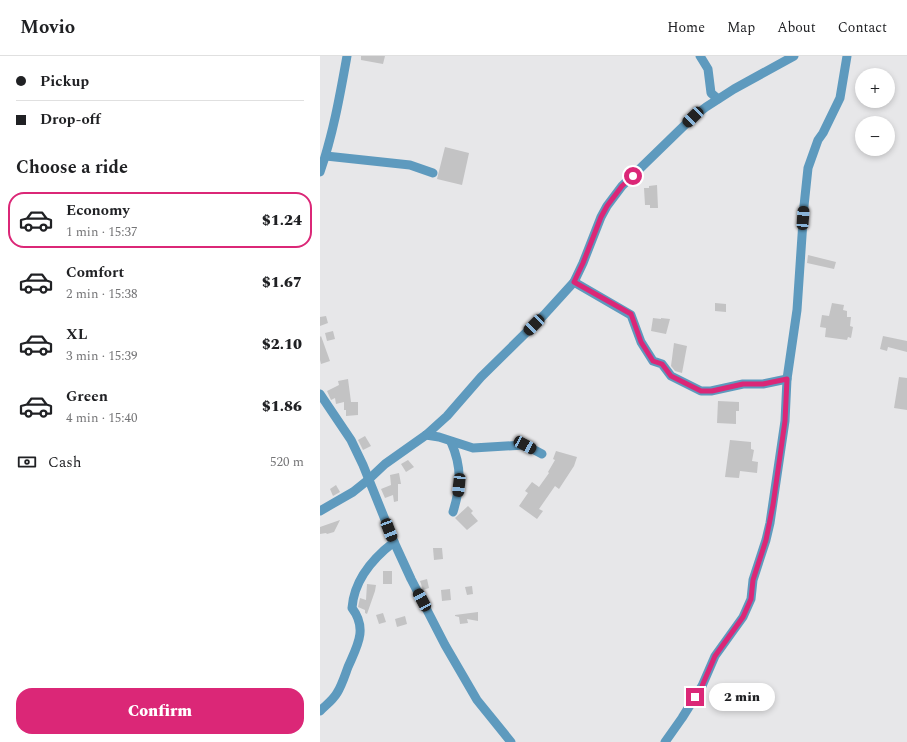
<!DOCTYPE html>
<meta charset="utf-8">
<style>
:root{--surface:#fff;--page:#f6f6f6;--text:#202124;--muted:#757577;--line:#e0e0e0;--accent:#db2777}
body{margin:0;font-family:Spectral,serif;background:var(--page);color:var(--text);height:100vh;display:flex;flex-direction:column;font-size:15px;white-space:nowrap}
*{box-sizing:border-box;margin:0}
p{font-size:13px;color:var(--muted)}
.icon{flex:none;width:22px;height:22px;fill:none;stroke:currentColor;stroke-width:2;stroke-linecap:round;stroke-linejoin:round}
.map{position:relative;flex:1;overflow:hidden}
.details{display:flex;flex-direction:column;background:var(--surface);width:320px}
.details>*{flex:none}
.hud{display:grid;align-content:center;height:88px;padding:0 16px;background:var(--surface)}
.buttons{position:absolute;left:535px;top:12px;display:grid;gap:8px}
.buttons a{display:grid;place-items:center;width:40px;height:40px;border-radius:50%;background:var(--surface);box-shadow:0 2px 6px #0003;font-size:20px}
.end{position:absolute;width:18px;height:18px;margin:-9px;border:5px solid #db2777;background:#fff;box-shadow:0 0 0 2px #fff}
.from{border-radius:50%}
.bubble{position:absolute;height:28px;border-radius:14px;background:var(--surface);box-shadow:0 2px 6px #0003;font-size:13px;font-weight:800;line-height:28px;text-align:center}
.car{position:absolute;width:12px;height:24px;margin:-12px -6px;border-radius:5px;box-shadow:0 0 3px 1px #0007;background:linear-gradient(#222 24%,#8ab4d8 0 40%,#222 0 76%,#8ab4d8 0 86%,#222 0)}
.hud b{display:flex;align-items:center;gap:14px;height:38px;font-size:15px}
.hud b+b{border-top:1px solid var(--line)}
.hud i{width:10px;height:10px;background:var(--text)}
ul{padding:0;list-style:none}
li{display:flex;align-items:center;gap:12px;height:56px;margin:0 8px 6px;padding:0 8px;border:2px solid transparent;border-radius:16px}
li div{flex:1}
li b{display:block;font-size:15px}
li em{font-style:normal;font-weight:800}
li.on{border-color:var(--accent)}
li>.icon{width:36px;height:36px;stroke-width:1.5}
h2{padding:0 16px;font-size:18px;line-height:48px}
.pay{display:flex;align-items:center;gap:10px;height:44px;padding:0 16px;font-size:15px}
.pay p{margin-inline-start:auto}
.action{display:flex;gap:8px;margin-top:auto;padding:8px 16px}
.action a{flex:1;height:46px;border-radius:16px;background:var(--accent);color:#fff;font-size:16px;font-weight:800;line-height:46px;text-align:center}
header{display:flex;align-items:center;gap:24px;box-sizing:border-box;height:56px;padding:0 20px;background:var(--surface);border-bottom:1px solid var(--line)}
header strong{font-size:19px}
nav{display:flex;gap:22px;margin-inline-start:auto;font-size:14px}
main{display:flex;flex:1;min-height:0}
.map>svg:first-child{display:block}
.building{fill:#c3c3c4}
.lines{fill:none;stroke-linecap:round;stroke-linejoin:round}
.street{stroke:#5e9abe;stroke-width:9}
.route{stroke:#db2777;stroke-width:5}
</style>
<header>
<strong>Movio</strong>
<nav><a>Home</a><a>Map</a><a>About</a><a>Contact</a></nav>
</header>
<main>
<section class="details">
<div class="hud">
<b><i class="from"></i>Pickup</b>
<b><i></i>Drop-off</b>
</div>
<h2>Choose a ride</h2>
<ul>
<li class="on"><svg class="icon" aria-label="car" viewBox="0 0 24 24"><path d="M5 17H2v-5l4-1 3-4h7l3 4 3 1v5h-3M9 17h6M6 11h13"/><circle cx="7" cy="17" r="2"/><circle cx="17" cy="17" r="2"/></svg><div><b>Economy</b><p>1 min · 15:37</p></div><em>$1.24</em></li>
<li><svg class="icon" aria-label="car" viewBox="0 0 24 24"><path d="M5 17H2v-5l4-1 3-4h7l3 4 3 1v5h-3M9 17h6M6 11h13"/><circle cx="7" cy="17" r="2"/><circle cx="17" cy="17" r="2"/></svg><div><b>Comfort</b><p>2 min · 15:38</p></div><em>$1.67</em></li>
<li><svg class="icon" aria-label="car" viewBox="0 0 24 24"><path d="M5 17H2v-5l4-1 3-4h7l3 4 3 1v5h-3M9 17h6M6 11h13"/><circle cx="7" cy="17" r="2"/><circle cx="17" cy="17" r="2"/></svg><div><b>XL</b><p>3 min · 15:39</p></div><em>$2.10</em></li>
<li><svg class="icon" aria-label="car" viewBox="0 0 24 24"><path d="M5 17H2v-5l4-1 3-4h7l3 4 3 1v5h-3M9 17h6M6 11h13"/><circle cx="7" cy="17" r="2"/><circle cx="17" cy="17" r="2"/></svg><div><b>Green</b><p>4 min · 15:40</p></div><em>$1.86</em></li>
</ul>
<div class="pay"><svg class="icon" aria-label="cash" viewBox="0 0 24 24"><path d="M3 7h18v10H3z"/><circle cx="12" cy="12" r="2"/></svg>Cash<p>520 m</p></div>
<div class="action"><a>Confirm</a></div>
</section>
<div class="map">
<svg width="587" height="686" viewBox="0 0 587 686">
<rect width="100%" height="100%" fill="#e7e7e9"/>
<g class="building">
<path d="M 41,0 L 65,0 L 63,8 L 41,4 Z"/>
<path d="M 125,91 L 149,97 L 142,129 L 117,123 Z"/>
<path d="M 337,129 L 338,152 L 330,152 L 330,149 L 325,149 L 324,132 L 329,132 L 329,130 Z"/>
<path d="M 488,199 L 516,206 L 514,213 L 487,207 Z"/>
<path d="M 395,247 L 406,248 L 406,256 L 395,255 Z"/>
<path d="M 512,247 L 524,249 L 523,254 L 527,255 L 527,261 L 531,261 L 530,270 L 533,271 L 531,282 L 528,281 L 527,284 L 505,281 L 506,272 L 500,271 L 502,259 L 509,260 Z"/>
<path d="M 6,260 L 8,267 L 0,270 L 0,261 Z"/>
<path d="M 333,262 L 341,263 L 341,262 L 350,263 L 346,278 L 331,275 Z"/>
<path d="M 13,275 L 15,283 L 7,285 L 5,277 Z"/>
<path d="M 1,280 L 10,305 L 1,308 L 0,304 L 0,281 Z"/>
<path d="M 563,280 L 587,285 L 587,296 L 568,291 L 567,295 L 560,293 Z"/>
<path d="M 354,287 L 367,290 L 362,317 L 355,315 L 351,310 Z"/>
<path d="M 579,321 L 587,322 L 587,354 L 574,352 Z"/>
<path d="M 28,323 L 31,346 L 38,346 L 38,359 L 26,360 L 26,354 L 24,354 L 24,346 L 16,348 L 15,342 L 11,344 L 7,335 L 19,329 L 18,325 Z"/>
<path d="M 398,345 L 419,346 L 419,355 L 416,355 L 416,368 L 397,367 Z"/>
<path d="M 45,380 L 51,390 L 43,394 L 38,384 Z"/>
<path d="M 410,384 L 431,386 L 431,393 L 434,394 L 432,405 L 438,406 L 437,417 L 420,415 L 419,422 L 405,421 Z"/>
<path d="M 236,395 L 257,401 L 254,410 L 239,433 L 235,430 L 219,453 L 223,455 L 217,463 L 199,450 L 208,437 L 205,435 L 212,426 L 219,431 L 229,417 L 228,416 L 235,404 L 233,403 Z"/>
<path d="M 88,404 L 94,411 L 86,416 L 81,408 Z"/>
<path d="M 79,417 L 81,428 L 78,428 L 78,445 L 74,446 L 73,439 L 65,442 L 61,433 L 71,429 L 70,419 Z"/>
<path d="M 16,429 L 20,436 L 13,440 L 10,433 Z"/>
<path d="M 148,450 L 153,455 L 151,457 L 158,465 L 147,474 L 135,462 Z"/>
<path d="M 20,464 L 14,476 L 7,478 L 6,477 L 0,478 L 0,471 Z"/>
<path d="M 113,492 L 122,492 L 123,503 L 114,504 Z"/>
<rect x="63" y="515" width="9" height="13"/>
<path d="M 107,523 L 109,532 L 103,534 L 100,525 Z"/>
<path d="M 47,528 L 56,529 L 55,535 L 47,558 L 45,557 L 45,554 L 38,551 L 40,542 L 46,544 Z"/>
<path d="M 152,530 L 153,538 L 147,539 L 145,531 Z"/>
<path d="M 130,533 L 131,544 L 122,545 L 121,534 Z"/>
<path d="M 158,556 L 158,565 L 147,563 L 148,567 L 140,568 L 139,561 L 135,560 L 135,559 Z"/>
<path d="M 63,557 L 66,566 L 59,568 L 56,559 Z"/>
<path d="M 85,560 L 87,568 L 77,571 L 75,563 Z"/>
</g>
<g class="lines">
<g class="street">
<path d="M 380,0 L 388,13 L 391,37 L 398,43"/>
<path d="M 6,100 L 90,109 L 113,117"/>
<path d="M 0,116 C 13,79 20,39 27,0"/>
<path d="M 254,226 L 311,259 L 321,286 L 333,305 L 342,308 L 351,320 L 381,335 L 391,335 L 423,328 L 443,328 L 467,323"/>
<path d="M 0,338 L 31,384 L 43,409 L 74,486 L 91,523 L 125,589 L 157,644 L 191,686"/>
<path d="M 106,379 L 119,381 L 153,392 L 205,389 L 222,398"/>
<path d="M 131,386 C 142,411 141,430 133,456"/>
<path d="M 0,455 L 33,436 L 48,424 L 65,408 L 106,379 L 127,360 L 161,321 L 224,259 L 254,226 L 263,207 L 281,161 L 287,150 L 302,130 L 373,61 L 386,51 L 414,33 L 474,0"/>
<path d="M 0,655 C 6,649 13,644 17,637 C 22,629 25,619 28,611 C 37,590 48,573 32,552 C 34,524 52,503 74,486"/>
<path d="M 345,686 L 362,662 L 382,630 L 395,600 L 423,561 L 431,543 L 433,524 L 446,484 L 450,467 L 465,365 L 467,323 L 477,254 L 484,150 L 488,112 L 498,84 L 503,77 L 520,42 L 527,0"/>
</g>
</g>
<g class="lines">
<path class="route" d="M 313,120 L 302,130 L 287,150 L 281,161 L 263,207 L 254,226 L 311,258 L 321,286 L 333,305 L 342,308 L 351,320 L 381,335 L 392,335 L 423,328 L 443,328 L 467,323 L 465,365 L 453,449 L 446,484 L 433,524 L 431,543 L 423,561 L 395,600 L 382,630 L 375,641"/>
</g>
</svg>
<div class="buttons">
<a>+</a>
<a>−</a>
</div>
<i class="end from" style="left:313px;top:120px"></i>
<i class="end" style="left:375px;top:641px"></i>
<div class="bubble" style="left:389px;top:627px;width:66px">2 min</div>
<i class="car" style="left:373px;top:61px;rotate:226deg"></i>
<i class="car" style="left:483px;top:162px;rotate:4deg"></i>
<i class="car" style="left:214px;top:269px;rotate:225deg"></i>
<i class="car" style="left:205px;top:389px;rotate:118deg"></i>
<i class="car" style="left:139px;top:429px;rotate:186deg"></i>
<i class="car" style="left:69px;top:474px;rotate:159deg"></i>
<i class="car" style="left:102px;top:544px;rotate:332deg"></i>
</div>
</main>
